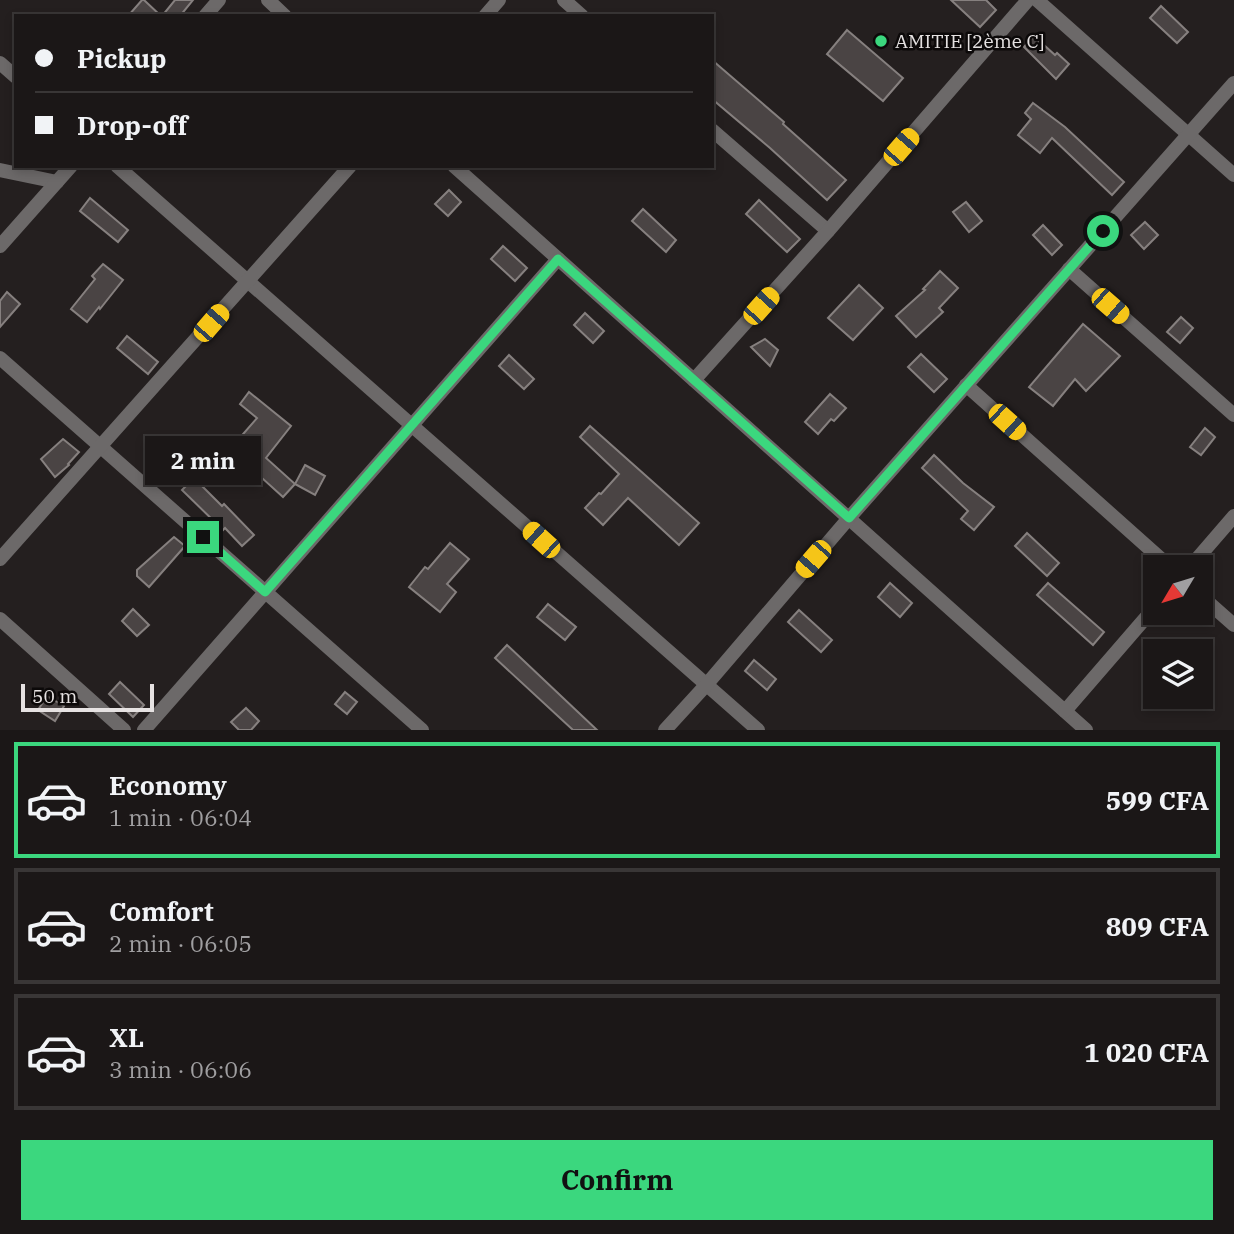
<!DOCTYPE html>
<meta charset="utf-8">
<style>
:root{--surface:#1b1717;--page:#242020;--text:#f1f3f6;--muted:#a09fa1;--line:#393636;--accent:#3bd77e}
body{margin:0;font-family:"IBM Plex Serif",serif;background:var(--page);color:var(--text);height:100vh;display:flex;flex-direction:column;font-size:26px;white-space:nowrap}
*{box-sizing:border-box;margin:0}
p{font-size:23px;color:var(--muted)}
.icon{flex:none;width:38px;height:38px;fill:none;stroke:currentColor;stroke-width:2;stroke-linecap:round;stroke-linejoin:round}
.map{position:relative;height:730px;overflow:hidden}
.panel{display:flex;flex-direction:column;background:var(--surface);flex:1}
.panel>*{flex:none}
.banner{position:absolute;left:14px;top:14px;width:700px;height:154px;border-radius:0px;box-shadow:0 4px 10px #0003,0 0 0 2px var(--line);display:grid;align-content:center;height:154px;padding:0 21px;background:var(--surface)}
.needle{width:46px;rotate:232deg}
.tools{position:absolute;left:1143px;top:555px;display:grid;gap:14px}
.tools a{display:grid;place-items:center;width:70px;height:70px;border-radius:0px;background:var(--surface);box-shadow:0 4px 10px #0003,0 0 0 2px var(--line);font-size:35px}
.scale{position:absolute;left:21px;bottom:18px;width:133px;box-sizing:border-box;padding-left:7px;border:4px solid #e6e2e2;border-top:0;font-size:19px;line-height:24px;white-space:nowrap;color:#e6e2e2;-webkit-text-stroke:5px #0c0909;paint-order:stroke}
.end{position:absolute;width:32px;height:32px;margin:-16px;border:9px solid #3bd77e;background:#111;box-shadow:0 0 0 4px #111}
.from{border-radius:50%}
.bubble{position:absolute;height:49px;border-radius:0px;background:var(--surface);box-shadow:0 4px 10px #0003,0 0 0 2px var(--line);font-size:23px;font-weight:800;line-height:49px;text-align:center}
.car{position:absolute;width:21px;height:42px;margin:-21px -10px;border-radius:9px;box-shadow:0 0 5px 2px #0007;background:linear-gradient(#f5c518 24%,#345 0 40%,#f5c518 0 76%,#345 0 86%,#f5c518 0)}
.banner b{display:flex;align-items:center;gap:24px;height:66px;font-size:26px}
.banner b+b{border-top:2px solid var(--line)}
.banner i{width:18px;height:18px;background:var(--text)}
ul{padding:12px 0 0;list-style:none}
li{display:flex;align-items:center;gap:21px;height:116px;margin:0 14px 10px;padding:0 7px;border:4px solid var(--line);border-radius:0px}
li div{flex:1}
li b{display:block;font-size:26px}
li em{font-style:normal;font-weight:800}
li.active{border-color:var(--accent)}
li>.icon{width:63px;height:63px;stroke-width:1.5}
.button{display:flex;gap:14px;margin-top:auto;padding:14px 21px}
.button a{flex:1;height:80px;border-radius:0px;background:var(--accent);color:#111;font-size:28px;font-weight:800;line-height:80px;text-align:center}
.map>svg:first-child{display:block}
.building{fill:#4a4444;stroke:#86807f;stroke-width:2}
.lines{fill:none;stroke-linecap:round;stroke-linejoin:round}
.minor{stroke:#6c6969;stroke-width:14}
.route{stroke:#3bd77e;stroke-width:9}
.poi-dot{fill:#3bd77e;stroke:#0c0909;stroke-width:2.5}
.labels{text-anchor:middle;stroke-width:5;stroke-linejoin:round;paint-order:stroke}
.poi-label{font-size:19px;fill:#e6e2e2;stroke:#0c0909;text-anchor:start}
</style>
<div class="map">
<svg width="1234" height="730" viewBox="0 0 1234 730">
<rect width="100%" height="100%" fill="#241f1f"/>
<g class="building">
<path d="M 142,0 L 144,0 L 161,16 L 128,16 Z"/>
<path d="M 175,0 L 193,0 L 180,16 L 162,16 Z"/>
<path d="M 951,0 L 986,0 L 996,10 L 980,27 Z"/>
<path d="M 1161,6 L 1188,32 L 1177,43 L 1150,18 Z"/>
<path d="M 847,30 L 903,78 L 883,101 L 827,54 Z"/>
<path d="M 1034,36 L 1055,55 L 1057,53 L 1069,64 L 1056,79 L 1024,47 Z"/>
<path d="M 712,60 L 784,122 L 783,124 L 846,180 L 827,200 L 770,148 L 712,99 Z"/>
<path d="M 1033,103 L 1065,127 L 1124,182 L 1112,195 L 1052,138 L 1040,153 L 1018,135 L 1031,119 L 1025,113 Z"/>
<path d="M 449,190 L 461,202 L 448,216 L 435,204 Z"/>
<path d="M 90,198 L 128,230 L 118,242 L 80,211 Z"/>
<path d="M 759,200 L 800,239 L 787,252 L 746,214 Z"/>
<path d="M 966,202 L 982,221 L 969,232 L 953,212 Z"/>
<path d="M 643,209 L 676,240 L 666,252 L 632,221 Z"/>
<path d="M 1145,222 L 1158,235 L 1144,249 L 1131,235 Z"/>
<path d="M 1043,225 L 1062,245 L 1052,255 L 1033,235 Z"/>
<path d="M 503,246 L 527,268 L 515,281 L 491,259 Z"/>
<path d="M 103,264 L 123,280 L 100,309 L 99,307 L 87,322 L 71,309 L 95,279 L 92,276 Z"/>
<path d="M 940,271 L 958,288 L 939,308 L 943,312 L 916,337 L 896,316 L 925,290 L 923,289 Z"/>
<path d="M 859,285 L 883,308 L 853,340 L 828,318 Z"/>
<path d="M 7,292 L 20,304 L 0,327 L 0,301 Z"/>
<path d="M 585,313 L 604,331 L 593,343 L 574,325 Z"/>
<path d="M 1181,317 L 1193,328 L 1180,343 L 1167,332 Z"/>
<path d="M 1083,324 L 1120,356 L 1086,391 L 1075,379 L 1053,406 L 1029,387 Z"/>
<path d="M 127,336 L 158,362 L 148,374 L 117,348 Z"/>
<path d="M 765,339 L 778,350 L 770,366 L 751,347 Z"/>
<path d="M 921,354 L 947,379 L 934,392 L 908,367 Z"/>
<path d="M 509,355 L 534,379 L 524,389 L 499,366 Z"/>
<path d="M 249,392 L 291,426 L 266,458 L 295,484 L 283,497 L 230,449 L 257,418 L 240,404 Z"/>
<path d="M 830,394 L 846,408 L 834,421 L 831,419 L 818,434 L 805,422 Z"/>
<path d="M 590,426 L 699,523 L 679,545 L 628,498 L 603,525 L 585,508 L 599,493 L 601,494 L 619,474 L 580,437 Z"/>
<path d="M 1205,428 L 1215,437 L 1201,455 L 1190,447 Z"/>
<path d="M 63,439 L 79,452 L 68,464 L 69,465 L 55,477 L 41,459 Z"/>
<path d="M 934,455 L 963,483 L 994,507 L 974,530 L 961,519 L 968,511 L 922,468 Z"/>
<path d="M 305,465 L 325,476 L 315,495 L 295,484 Z"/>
<path d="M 194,478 L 222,506 L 224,504 L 254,535 L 242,546 L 225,528 L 223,530 L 182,490 Z"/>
<path d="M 1027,533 L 1059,563 L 1047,576 L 1015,546 Z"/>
<path d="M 174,537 L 185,546 L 149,587 L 137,576 L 137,570 Z"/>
<path d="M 450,543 L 469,559 L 447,584 L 456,592 L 440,612 L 409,587 L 425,567 L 428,569 Z"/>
<path d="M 890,583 L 912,603 L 900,617 L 878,597 Z"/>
<path d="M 1048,583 L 1104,632 L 1093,645 L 1037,595 Z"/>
<path d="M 548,604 L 576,627 L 565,640 L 537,617 Z"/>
<path d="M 133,609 L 149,625 L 137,636 L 122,621 Z"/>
<path d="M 799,610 L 832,640 L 821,652 L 788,622 Z"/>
<path d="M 507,645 L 597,730 L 573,730 L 495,658 Z"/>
<path d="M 754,660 L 776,679 L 767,690 L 745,671 Z"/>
<path d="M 120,682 L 144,705 L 133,717 L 109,694 Z"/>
<path d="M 345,692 L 357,702 L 347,714 L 335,704 Z"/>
<path d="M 47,696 L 64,706 L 55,721 L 38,710 Z"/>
<path d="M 246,708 L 259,721 L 251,730 L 239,730 L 231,722 Z"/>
</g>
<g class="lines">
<g class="minor">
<path d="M 268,0 L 285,16"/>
<path d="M 564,0 L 582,16"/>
<path d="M 1037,0 L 1234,175"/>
<path d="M 205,16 L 219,0"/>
<path d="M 485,16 L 499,0"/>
<path d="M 0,63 L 16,77"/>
<path d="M 712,130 L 828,231"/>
<path d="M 117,166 L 758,730"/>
<path d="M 454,166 L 1086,730"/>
<path d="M 0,170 L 57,182"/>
<path d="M 0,246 L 71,166"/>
<path d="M 1069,269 L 1234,415"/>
<path d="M 0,358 L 422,730"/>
<path d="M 694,380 L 828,231 L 1028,0"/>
<path d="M 966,385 L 1170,567"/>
<path d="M 0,559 L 350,166"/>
<path d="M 1190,567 L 1234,516"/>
<path d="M 1200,595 L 1234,625"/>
<path d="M 0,619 L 124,730"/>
<path d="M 1065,711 L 1155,607"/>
<path d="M 144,730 L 558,259"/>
<path d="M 665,730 L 707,684 L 849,518 L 1234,83"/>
</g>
</g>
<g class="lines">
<path class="route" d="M 203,537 L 265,592 L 558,259 L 849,518 L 1103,231"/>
</g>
<circle class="poi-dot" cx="881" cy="41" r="7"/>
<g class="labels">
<g class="poi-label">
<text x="895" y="48">AMITIE [2ème C]</text>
</g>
</g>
</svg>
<div class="tools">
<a><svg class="needle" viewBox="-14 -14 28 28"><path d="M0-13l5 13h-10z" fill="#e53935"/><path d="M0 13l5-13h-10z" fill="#a09fa1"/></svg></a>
<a><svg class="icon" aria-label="layers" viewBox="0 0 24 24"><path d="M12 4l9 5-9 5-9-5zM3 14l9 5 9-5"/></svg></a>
</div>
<div class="scale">50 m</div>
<i class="end from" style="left:1103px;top:231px"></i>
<i class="end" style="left:203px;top:537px"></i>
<div class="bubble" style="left:145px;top:436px;width:116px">2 min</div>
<i class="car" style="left:901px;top:147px;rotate:41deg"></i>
<i class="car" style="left:761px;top:306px;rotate:42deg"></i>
<i class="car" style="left:1110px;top:306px;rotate:131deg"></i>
<i class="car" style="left:211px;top:323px;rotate:41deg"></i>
<i class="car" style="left:1007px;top:422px;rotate:132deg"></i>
<i class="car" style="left:541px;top:540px;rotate:312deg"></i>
<i class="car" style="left:813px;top:559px;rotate:221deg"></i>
<div class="banner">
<b><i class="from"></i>Pickup</b>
<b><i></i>Drop-off</b>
</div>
</div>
<section class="panel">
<ul>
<li class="active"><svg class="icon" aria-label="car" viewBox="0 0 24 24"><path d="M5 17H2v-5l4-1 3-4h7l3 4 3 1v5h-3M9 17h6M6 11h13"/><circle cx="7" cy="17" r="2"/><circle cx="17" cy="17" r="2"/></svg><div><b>Economy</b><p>1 min · 06:04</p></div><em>599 CFA</em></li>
<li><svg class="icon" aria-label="car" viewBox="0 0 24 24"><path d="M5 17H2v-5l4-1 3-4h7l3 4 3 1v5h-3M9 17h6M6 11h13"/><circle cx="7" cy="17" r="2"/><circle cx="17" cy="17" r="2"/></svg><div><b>Comfort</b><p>2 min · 06:05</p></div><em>809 CFA</em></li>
<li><svg class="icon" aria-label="car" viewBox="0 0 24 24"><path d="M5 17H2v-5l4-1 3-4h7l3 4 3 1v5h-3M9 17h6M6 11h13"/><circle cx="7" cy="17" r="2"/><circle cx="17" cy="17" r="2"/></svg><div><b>XL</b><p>3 min · 06:06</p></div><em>1 020 CFA</em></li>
</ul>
<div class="button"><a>Confirm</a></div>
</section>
